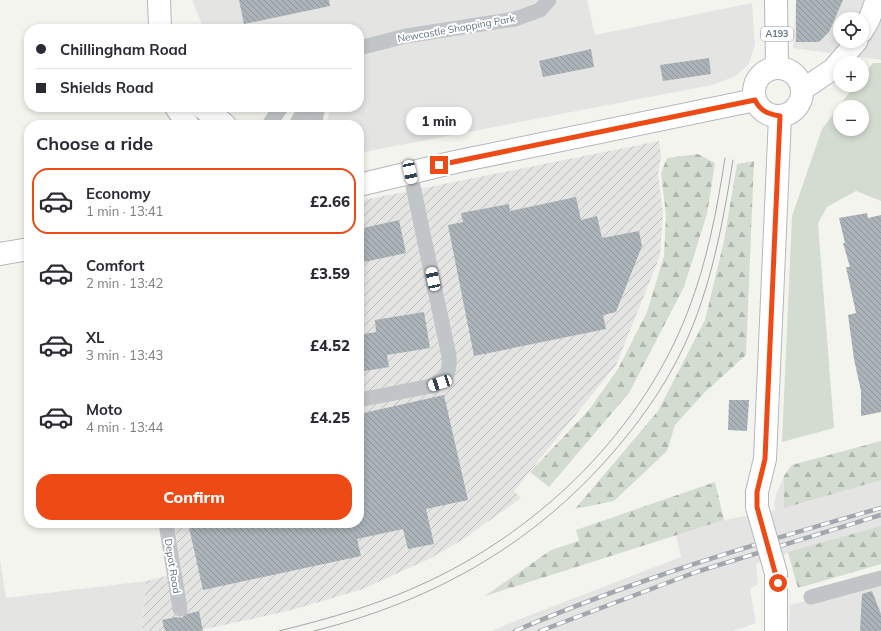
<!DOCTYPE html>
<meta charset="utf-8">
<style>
:root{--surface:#fff;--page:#f7f7f7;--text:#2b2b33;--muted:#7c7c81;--line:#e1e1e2;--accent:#ee4a15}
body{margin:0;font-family:Mulish,sans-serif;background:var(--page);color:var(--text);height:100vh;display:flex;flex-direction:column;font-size:15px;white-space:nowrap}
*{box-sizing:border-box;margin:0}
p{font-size:13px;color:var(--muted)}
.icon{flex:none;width:22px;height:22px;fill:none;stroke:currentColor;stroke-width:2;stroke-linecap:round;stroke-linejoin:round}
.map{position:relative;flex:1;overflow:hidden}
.details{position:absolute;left:24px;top:120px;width:340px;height:408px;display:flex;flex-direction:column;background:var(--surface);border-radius:16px;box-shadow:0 2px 6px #0003}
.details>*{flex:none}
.banner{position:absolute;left:24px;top:24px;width:340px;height:88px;border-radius:16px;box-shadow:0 2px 6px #0003;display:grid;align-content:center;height:88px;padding:0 12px;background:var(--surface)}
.buttons{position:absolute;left:833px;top:12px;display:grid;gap:8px}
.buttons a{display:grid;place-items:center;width:36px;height:36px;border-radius:50%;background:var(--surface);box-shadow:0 2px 6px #0003;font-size:20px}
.end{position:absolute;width:18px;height:18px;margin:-9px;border:5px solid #ee4a15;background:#fff;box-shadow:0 0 0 2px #fff}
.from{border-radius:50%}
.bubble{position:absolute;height:28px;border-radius:14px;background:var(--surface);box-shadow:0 2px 6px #0003;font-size:13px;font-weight:800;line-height:28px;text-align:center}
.car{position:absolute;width:12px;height:24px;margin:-12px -6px;border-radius:5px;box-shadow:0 0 3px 1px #0007;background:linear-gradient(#fff 24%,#345 0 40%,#fff 0 76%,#345 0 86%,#fff 0)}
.banner b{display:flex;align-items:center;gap:14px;height:38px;font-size:15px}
.banner b+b{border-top:1px solid var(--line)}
.banner i{width:10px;height:10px;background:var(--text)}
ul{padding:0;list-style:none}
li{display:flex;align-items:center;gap:12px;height:66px;margin:0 8px 6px;padding:0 4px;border:2px solid transparent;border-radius:16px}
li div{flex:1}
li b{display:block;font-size:15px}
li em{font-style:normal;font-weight:800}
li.current{border-color:var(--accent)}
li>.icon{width:36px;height:36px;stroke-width:1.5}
h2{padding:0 12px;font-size:18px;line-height:48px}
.button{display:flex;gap:8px;margin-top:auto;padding:8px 12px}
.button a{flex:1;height:46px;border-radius:16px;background:var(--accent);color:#fff;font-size:16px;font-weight:800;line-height:46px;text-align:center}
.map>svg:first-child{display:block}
.built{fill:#e4e5e3;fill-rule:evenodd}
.industrial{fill:url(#industrial-furrows)}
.green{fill:#d4dbd0;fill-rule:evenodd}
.forest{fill:url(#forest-firs)}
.building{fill:url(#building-back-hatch)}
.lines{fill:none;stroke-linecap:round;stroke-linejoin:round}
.secondary-casing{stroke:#b3b8bd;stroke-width:23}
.primary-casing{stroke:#b4b8bc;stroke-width:24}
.minor{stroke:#c1c5c8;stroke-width:15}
.secondary{stroke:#fff;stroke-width:21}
.primary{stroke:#fff;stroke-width:22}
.tram{stroke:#a1a7ad;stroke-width:1}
.rail-casing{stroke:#a1a7ad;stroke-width:4.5}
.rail{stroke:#fff;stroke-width:3;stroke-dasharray:9;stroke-linecap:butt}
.primary-bridge-casing{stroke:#b4b8bc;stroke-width:24;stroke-linecap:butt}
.primary-bridge{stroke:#fff;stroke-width:22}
.route{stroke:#ee4a15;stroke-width:5}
.labels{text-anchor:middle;stroke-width:4;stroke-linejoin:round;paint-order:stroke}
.shield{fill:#fff;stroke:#909da8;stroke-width:1}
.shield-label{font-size:9px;font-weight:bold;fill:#617382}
.street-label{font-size:10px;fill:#617382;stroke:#fff}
</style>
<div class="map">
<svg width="881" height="631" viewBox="0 0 881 631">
<defs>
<pattern id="industrial-furrows" width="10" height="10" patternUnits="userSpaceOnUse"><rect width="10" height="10" fill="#e4e5e3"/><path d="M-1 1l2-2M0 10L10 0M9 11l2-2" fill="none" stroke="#bcbebd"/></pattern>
<pattern id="forest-firs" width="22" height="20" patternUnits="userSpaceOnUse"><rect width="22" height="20" fill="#d4dbd0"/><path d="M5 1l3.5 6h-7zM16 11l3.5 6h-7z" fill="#afb6ae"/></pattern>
<pattern id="building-back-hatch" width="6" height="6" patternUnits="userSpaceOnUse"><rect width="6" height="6" fill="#abb3b8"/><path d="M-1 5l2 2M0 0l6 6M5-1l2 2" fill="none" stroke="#8f969b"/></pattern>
</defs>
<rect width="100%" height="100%" fill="#f4f4ef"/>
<g class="built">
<path d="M 192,0 L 587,0 L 595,35 L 752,3 L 755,44 L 749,64 L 736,76 L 712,85 L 359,153 L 359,125 L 327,125 L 327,120 L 331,107 L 359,107 L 359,29 L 204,29 Z"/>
<path d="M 796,0 L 881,0 L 881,60 L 793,48 ZM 840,19 L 862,19 L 862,41 L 840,41 Z"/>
<path d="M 881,441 L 881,564 L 798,588 L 788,553 L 756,564 L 758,584 L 750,589 L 756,623 L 733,631 L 492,631 L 520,619 L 681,557 L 676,535 L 724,520 L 775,510 L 774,503 L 777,492 L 784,476 L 792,465 Z"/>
<path d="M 0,559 L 6,598 L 146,581 L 142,631 L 0,631 Z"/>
<path d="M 881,582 L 881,631 L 789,631 L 790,605 Z"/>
</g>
<path class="industrial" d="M 659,141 L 661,156 L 658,174 L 663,214 L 660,256 L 616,365 L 514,491 L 521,498 L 462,540 L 431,558 L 363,589 L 292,610 L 197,631 L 142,631 L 146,581 L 182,572 L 174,523 L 359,523 L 359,201 Z"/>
<path class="green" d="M 873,63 L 881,63 L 881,201 L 856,191 L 827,207 L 818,223 L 834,428 L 782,442 L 792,216 L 822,129 L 855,85 L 862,85 L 862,77 ZM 840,107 L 862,107 L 862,129 L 840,129 Z"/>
<g class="forest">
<path d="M 698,154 L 715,163 L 707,214 L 684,287 L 629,393 L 549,487 L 530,472 L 588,411 L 618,369 L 647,312 L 664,256 L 666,215 L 661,173 L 667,158 Z"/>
<path d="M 754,161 L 746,355 L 704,393 L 675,425 L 667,451 L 614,501 L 575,509 L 658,411 L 705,320 L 724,241 L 737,164 Z"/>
<path d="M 881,441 L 881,480 L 784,508 L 784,476 L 792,465 Z"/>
<path d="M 715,482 L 724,520 L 485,596 L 551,550 L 579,541 L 576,530 Z"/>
<path d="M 881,526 L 881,564 L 798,588 L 788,552 Z"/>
</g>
<g class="building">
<path d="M 239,0 L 329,0 L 330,6 L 244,24 Z"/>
<path d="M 796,0 L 843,0 L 829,32 L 819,42 L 796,42 Z"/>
<path d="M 591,49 L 594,67 L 543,77 L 539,61 Z"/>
<path d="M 709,58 L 711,74 L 663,81 L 660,65 Z"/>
<path d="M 576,197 L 581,220 L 597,216 L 602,238 L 639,231 L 642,246 L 616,312 L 603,315 L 606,329 L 474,356 L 448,225 L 463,222 L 461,213 L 509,204 L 510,211 Z"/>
<path d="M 867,213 L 868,218 L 881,215 L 881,412 L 861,416 L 861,391 L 854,359 L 848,315 L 856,313 L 846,267 L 850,267 L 843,243 L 845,243 L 839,218 Z"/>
<path d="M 399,220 L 406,253 L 364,262 L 362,254 L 359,255 L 359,229 Z"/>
<path d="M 424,312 L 430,348 L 387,355 L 389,367 L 359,372 L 359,335 L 376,332 L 375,320 Z"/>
<path d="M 444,395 L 468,500 L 426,509 L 434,544 L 408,549 L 403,529 L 357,539 L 361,556 L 203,590 L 188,523 L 359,523 L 359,414 Z"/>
<path d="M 729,400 L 749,400 L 747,431 L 728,430 Z"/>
<path d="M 872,591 L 881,614 L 881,631 L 860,631 L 862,594 Z"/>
<path d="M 199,611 L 203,631 L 165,631 L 162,620 L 176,617 L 182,618 L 187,614 Z"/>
</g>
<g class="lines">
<g class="secondary-casing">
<g id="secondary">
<path d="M 862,32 L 869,20 L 876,0"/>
<path d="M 802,90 L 833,69 L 857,41"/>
</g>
</g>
<g class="primary-casing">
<g id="primary">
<path d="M 159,0 L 160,29"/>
<path d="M 776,0 L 777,67"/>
<circle cx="778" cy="92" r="24"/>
<path d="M 176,107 L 188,125"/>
<path d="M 202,107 L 225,125"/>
<path d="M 359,185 L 455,162 L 755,100"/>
<path d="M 0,254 L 29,249"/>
<path d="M 757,507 L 757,492 L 765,459 L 780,116"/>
<path d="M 776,573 L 776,631"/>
</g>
</g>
<g class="minor">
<path d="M 359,48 L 406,36 L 515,19 L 540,10 L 549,0"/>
<path d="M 269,125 L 281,107"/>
<path d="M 296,125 L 306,107"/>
<path d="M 314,125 L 318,107"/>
<path d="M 359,400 L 431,386 C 447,381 450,372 449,356 L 410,172"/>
<path d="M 166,523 L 180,609"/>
<path d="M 811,597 L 881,578"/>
</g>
<use href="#secondary" class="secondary"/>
<use href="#primary" class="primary"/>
<g class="tram">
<path d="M 279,631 C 331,618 381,604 429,581 C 542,528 643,429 688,311 C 707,262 717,210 725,158"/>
<path d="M 314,631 C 437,600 540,541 621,443 C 646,413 667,382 684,346 C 711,288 723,223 733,160"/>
</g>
<g class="rail-casing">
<g id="rail">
<path d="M 515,631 C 633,580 757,543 881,508"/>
<path d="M 540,631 L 696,572 L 881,515"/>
</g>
</g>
<use href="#rail" class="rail"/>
<g class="primary-bridge-casing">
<path id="primary-bridge" d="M 757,507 L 776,573"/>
</g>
<use href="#primary-bridge" class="primary-bridge"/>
</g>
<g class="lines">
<path class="route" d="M 439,165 L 755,100 C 760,111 768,114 780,116 L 765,459 L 757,492 L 757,507 L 778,583"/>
</g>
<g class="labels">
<rect class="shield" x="761" y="27" width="32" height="14" rx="3"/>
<g class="shield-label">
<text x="777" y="37">A193</text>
</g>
<g class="street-label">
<text transform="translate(456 28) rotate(-10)" y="4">Newcastle Shopping Park</text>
<text transform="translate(173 566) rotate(81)" y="4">Depot Road</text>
</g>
</g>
</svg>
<div class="buttons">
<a><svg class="icon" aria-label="locate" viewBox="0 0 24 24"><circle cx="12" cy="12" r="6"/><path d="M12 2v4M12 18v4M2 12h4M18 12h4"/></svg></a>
<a>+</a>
<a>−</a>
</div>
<i class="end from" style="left:778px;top:583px"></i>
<i class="end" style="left:439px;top:165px"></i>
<div class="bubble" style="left:406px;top:107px;width:66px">1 min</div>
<i class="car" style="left:410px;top:172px;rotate:168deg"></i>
<i class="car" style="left:433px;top:279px;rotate:348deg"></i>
<i class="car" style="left:440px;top:383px;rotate:252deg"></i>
<div class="banner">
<b><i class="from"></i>Chillingham Road</b>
<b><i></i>Shields Road</b>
</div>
<section class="details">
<h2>Choose a ride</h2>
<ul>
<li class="current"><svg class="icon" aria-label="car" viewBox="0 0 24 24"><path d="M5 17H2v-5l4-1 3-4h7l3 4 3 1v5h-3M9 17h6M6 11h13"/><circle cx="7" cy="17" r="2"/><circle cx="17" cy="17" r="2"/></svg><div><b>Economy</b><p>1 min · 13:41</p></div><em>£2.66</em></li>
<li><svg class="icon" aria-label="car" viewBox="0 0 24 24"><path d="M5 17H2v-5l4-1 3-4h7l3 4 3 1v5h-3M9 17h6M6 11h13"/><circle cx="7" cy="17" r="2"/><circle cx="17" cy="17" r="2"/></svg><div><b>Comfort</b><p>2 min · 13:42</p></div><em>£3.59</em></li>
<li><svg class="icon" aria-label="car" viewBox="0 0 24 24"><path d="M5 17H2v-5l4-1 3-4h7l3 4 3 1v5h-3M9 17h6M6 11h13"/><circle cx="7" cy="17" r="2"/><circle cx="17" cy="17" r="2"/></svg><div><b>XL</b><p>3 min · 13:43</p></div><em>£4.52</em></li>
<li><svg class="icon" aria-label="car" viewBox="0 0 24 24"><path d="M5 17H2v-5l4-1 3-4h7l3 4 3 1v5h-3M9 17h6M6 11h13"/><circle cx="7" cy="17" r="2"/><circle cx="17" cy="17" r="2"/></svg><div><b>Moto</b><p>4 min · 13:44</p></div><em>£4.25</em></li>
</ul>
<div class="button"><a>Confirm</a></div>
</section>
</div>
